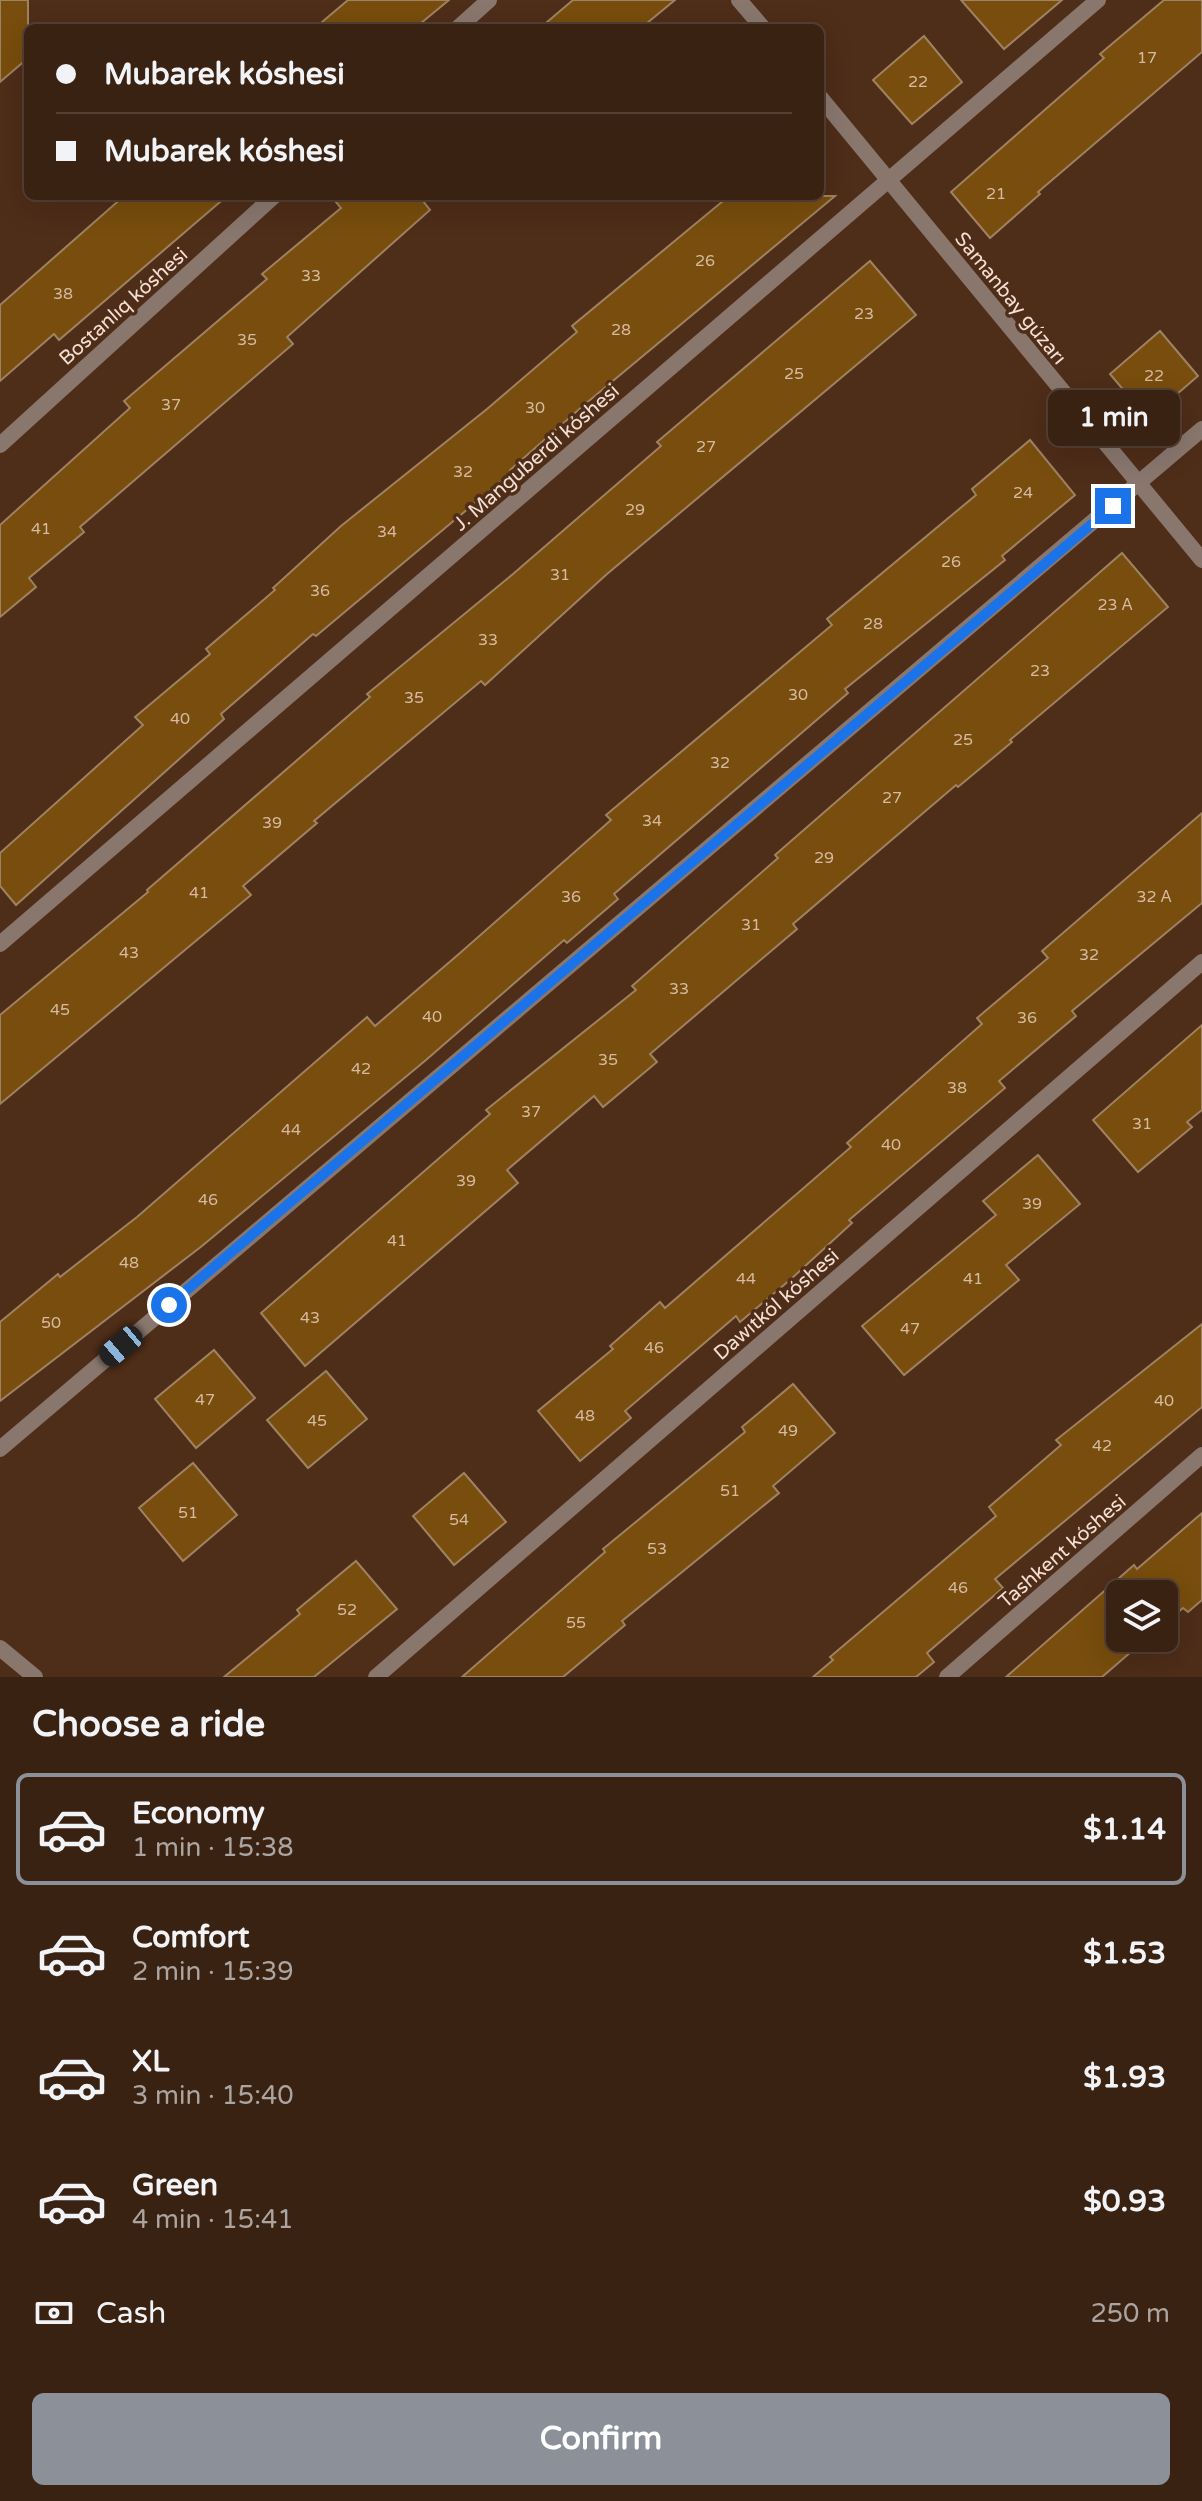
<!DOCTYPE html>
<meta charset="utf-8">
<style>
:root{--surface:#3a2213;--page:#452f21;--text:#f1f3f6;--muted:#aba4a0;--line:#543f33;--accent:#8c9099}
body{margin:0;font-family:"Varela Round",sans-serif;background:var(--page);color:var(--text);height:100vh;display:flex;flex-direction:column;font-size:30px;white-space:nowrap}
*{box-sizing:border-box;margin:0}
p{font-size:26px;color:var(--muted)}
.icon{flex:none;width:44px;height:44px;fill:none;stroke:currentColor;stroke-width:2;stroke-linecap:round;stroke-linejoin:round}
.map{position:relative;height:1677px;overflow:hidden}
.details{display:flex;flex-direction:column;background:var(--surface);flex:1}
.details>*{flex:none}
.hud{position:absolute;left:24px;top:24px;width:800px;height:176px;border-radius:12px;box-shadow:0 8px 32px #0002,0 0 0 2px var(--line);display:grid;align-content:center;height:176px;padding:0 32px;background:var(--surface)}
.fabs{position:absolute;left:1106px;top:1580px;display:grid;gap:16px}
.fabs a{display:grid;place-items:center;width:72px;height:72px;border-radius:12px;background:var(--surface);box-shadow:0 8px 32px #0002,0 0 0 2px var(--line);font-size:40px}
.end{position:absolute;width:36px;height:36px;margin:-18px;border:10px solid #1a73e8;background:#fff;box-shadow:0 0 0 4px #fff}
.from{border-radius:50%}
.bubble{position:absolute;height:56px;border-radius:12px;background:var(--surface);box-shadow:0 8px 32px #0002,0 0 0 2px var(--line);font-size:26px;font-weight:800;line-height:56px;text-align:center}
.car{position:absolute;width:24px;height:48px;margin:-24px -12px;border-radius:10px;box-shadow:0 0 6px 2px #0007;background:linear-gradient(#222 24%,#8ab4d8 0 40%,#222 0 76%,#8ab4d8 0 86%,#222 0)}
.hud b{display:flex;align-items:center;gap:28px;height:76px;font-size:30px}
.hud b+b{border-top:2px solid var(--line)}
.hud i{width:20px;height:20px;background:var(--text)}
ul{padding:0;list-style:none}
li{display:flex;align-items:center;gap:24px;height:112px;margin:0 16px 12px;padding:0 16px;border:4px solid transparent;border-radius:12px}
li div{flex:1}
li b{display:block;font-size:30px}
li em{font-style:normal;font-weight:800}
li.active{border-color:var(--accent)}
li>.icon{width:72px;height:72px;stroke-width:1.5}
h2{padding:0 32px;font-size:36px;line-height:96px}
.pay{display:flex;align-items:center;gap:20px;height:88px;padding:0 32px;font-size:30px}
.pay p{margin-inline-start:auto}
.action{display:flex;gap:16px;margin-top:auto;padding:16px 32px}
.action a{flex:1;height:92px;border-radius:12px;background:var(--accent);color:#fff;font-size:32px;font-weight:800;line-height:92px;text-align:center}
.map>svg:first-child{display:block}
.building{fill:#784d0d;stroke:#9e8261;stroke-width:2}
.lines{fill:none;stroke-linecap:round;stroke-linejoin:round}
.street{stroke:#89776e;stroke-width:16}
.route{stroke:#1a73e8;stroke-width:10}
.labels{text-anchor:middle;stroke-width:7;stroke-linejoin:round;paint-order:stroke}
.number-label{font-size:16px;fill:#d6baa2}
.street-label{font-size:20px;fill:#f5dfd3;stroke:#4e2d19}
</style>
<div class="map">
<svg width="1202" height="1677" viewBox="0 0 1202 1677">
<rect width="100%" height="100%" fill="#4e2d19"/>
<g class="building">
<path d="M 0,0 L 28,0 L 28,58 L 0,82 Z"/>
<path d="M 348,0 L 449,0 L 415,28 L 315,28 Z"/>
<path d="M 573,0 L 675,0 L 641,28 L 540,28 Z"/>
<path d="M 961,0 L 1062,0 L 1004,49 Z"/>
<path d="M 1164,0 L 1202,0 L 1202,52 L 1038,192 L 1040,194 L 990,238 L 951,192 L 1104,58 L 1100,54 Z"/>
<path d="M 924,36 L 962,82 L 912,124 L 873,80 Z"/>
<path d="M 124,196 L 227,196 L 59,340 L 54,334 L 0,381 L 0,305 Z"/>
<path d="M 331,196 L 419,196 L 430,210 L 287,337 L 293,344 L 80,527 L 84,532 L 29,578 L 36,587 L 0,617 L 0,525 L 130,408 L 124,401 L 267,279 L 262,274 L 341,208 Z"/>
<path d="M 729,196 L 835,196 L 584,405 L 510,470 L 512,472 L 316,636 L 313,634 L 221,714 L 224,719 L 16,905 L 0,886 L 0,853 L 143,725 L 135,717 L 210,654 L 206,649 L 275,590 L 273,588 L 341,526 L 487,409 L 577,332 L 572,326 Z"/>
<path d="M 870,261 L 916,315 L 607,574 L 485,685 L 481,681 L 314,821 L 317,823 L 243,886 L 251,895 L 0,1104 L 0,1015 L 148,892 L 147,890 L 370,697 L 367,694 L 513,574 L 661,446 L 657,442 Z"/>
<path d="M 1160,331 L 1198,376 L 1148,419 L 1110,374 Z"/>
<path d="M 1030,440 L 1075,495 L 1002,556 L 1005,560 L 845,689 L 848,693 L 614,894 L 618,899 L 567,943 L 564,940 L 426,1060 L 202,1246 L 0,1401 L 0,1322 L 58,1274 L 60,1277 L 137,1217 L 367,1017 L 375,1026 L 460,953 L 611,820 L 606,815 L 832,625 L 827,619 L 976,495 L 972,489 Z"/>
<path d="M 1122,553 L 1168,607 L 1010,740 L 1012,742 L 958,787 L 956,785 L 793,924 L 797,929 L 650,1054 L 657,1062 L 603,1107 L 594,1096 L 507,1170 L 518,1183 L 305,1366 L 261,1313 L 490,1114 L 486,1110 L 636,990 L 632,986 L 778,858 L 775,855 Z"/>
<path d="M 1202,813 L 1202,903 L 1072,1011 L 1076,1016 L 999,1081 L 1005,1088 L 849,1220 L 852,1223 L 791,1279 L 740,1322 L 736,1316 L 625,1411 L 631,1418 L 580,1461 L 538,1411 L 613,1349 L 610,1346 L 660,1302 L 665,1308 L 851,1147 L 847,1143 L 982,1024 L 977,1018 L 1048,958 L 1042,951 Z"/>
<path d="M 1202,1025 L 1202,1110 L 1187,1122 L 1192,1127 L 1138,1172 L 1093,1120 Z"/>
<path d="M 1038,1155 L 1080,1204 L 1006,1265 L 1019,1280 L 904,1375 L 862,1326 L 996,1215 L 983,1201 Z"/>
<path d="M 1202,1324 L 1202,1407 L 995,1579 L 1003,1588 L 927,1653 L 934,1662 L 916,1677 L 813,1677 L 833,1660 L 830,1657 L 996,1516 L 989,1507 L 1061,1445 L 1056,1440 Z"/>
<path d="M 214,1350 L 255,1398 L 196,1448 L 155,1399 Z"/>
<path d="M 326,1371 L 367,1419 L 308,1468 L 267,1420 Z"/>
<path d="M 793,1384 L 835,1433 L 773,1486 L 779,1493 L 622,1621 L 625,1625 L 563,1677 L 462,1677 L 605,1552 L 603,1549 L 745,1432 L 742,1427 Z"/>
<path d="M 193,1463 L 237,1515 L 183,1561 L 139,1508 Z"/>
<path d="M 464,1473 L 506,1522 L 454,1565 L 413,1516 Z"/>
<path d="M 1202,1513 L 1202,1600 L 1188,1612 L 1183,1608 L 1164,1624 L 1164,1594 L 1120,1594 L 1120,1638 L 1147,1638 L 1102,1677 L 1006,1677 L 1134,1565 L 1137,1569 Z"/>
<path d="M 356,1561 L 397,1609 L 314,1677 L 224,1677 L 300,1614 L 297,1610 Z"/>
</g>
<g class="lines">
<g class="street">
<path d="M 739,0 L 763,28"/>
<path d="M 458,28 L 489,0"/>
<path d="M 820,97 L 1202,560"/>
<path d="M 0,445 L 274,196"/>
<path d="M 0,944 L 1098,0"/>
<path d="M 0,1449 L 1202,429"/>
<path d="M 0,1648 L 35,1677"/>
<path d="M 376,1677 L 1202,962"/>
<path d="M 947,1677 L 1202,1455"/>
</g>
</g>
<g class="lines">
<path class="route" d="M 169,1305 L 1113,506"/>
</g>
<g class="labels">
<g class="number-label">
<text x="1147" y="63">17</text>
<text x="918" y="87">22</text>
<text x="996" y="199">21</text>
<text x="705" y="266">26</text>
<text x="311" y="281">33</text>
<text x="63" y="299">38</text>
<text x="864" y="319">23</text>
<text x="621" y="335">28</text>
<text x="247" y="345">35</text>
<text x="794" y="379">25</text>
<text x="1154" y="381">22</text>
<text x="171" y="410">37</text>
<text x="535" y="413">30</text>
<text x="706" y="452">27</text>
<text x="463" y="477">32</text>
<text x="1023" y="498">24</text>
<text x="635" y="515">29</text>
<text x="41" y="534">41</text>
<text x="387" y="537">34</text>
<text x="951" y="567">26</text>
<text x="560" y="580">31</text>
<text x="320" y="596">36</text>
<text x="1115" y="610">23 А</text>
<text x="873" y="629">28</text>
<text x="488" y="645">33</text>
<text x="1040" y="676">23</text>
<text x="798" y="700">30</text>
<text x="414" y="703">35</text>
<text x="180" y="724">40</text>
<text x="963" y="745">25</text>
<text x="720" y="768">32</text>
<text x="892" y="803">27</text>
<text x="652" y="826">34</text>
<text x="272" y="828">39</text>
<text x="824" y="863">29</text>
<text x="199" y="898">41</text>
<text x="571" y="902">36</text>
<text x="1154" y="902">32 А</text>
<text x="751" y="930">31</text>
<text x="129" y="958">43</text>
<text x="1089" y="960">32</text>
<text x="679" y="994">33</text>
<text x="60" y="1015">45</text>
<text x="432" y="1022">40</text>
<text x="1027" y="1023">36</text>
<text x="608" y="1065">35</text>
<text x="361" y="1074">42</text>
<text x="957" y="1093">38</text>
<text x="531" y="1117">37</text>
<text x="1142" y="1129">31</text>
<text x="291" y="1135">44</text>
<text x="891" y="1150">40</text>
<text x="466" y="1186">39</text>
<text x="208" y="1205">46</text>
<text x="1032" y="1209">39</text>
<text x="397" y="1246">41</text>
<text x="129" y="1268">48</text>
<text x="746" y="1284">44</text>
<text x="973" y="1284">41</text>
<text x="310" y="1323">43</text>
<text x="51" y="1328">50</text>
<text x="910" y="1334">47</text>
<text x="654" y="1353">46</text>
<text x="205" y="1405">47</text>
<text x="1164" y="1406">40</text>
<text x="585" y="1421">48</text>
<text x="317" y="1426">45</text>
<text x="788" y="1436">49</text>
<text x="1102" y="1451">42</text>
<text x="730" y="1496">51</text>
<text x="188" y="1518">51</text>
<text x="459" y="1525">54</text>
<text x="657" y="1554">53</text>
<text x="958" y="1593">46</text>
<text x="347" y="1615">52</text>
<text x="576" y="1628">55</text>
</g>
<g class="street-label">
<text transform="translate(1011 298) rotate(51)" y="7">Samanbay gúzarı</text>
<text transform="translate(123 306) rotate(-42)" y="7">Bostanlıq kóshesi</text>
<text transform="translate(536 457) rotate(-41)" y="7">J. Manguberdi kóshesi</text>
<text transform="translate(776 1304) rotate(-41)" y="7">Dawıtkól kóshesi</text>
<text transform="translate(1062 1551) rotate(-41)" y="7">Tashkent kóshesi</text>
</g>
</g>
</svg>
<div class="fabs">
<a><svg class="icon" aria-label="layers" viewBox="0 0 24 24"><path d="M12 4l9 5-9 5-9-5zM3 14l9 5 9-5"/></svg></a>
</div>
<i class="end from" style="left:169px;top:1305px"></i>
<i class="end" style="left:1113px;top:506px"></i>
<div class="bubble" style="left:1048px;top:390px;width:132px">1 min</div>
<i class="car" style="left:121px;top:1346px;rotate:230deg"></i>
<div class="hud">
<b><i class="from"></i>Mubarek kóshesi</b>
<b><i></i>Mubarek kóshesi</b>
</div>
</div>
<section class="details">
<h2>Choose a ride</h2>
<ul>
<li class="active"><svg class="icon" aria-label="car" viewBox="0 0 24 24"><path d="M5 17H2v-5l4-1 3-4h7l3 4 3 1v5h-3M9 17h6M6 11h13"/><circle cx="7" cy="17" r="2"/><circle cx="17" cy="17" r="2"/></svg><div><b>Economy</b><p>1 min · 15:38</p></div><em>$1.14</em></li>
<li><svg class="icon" aria-label="car" viewBox="0 0 24 24"><path d="M5 17H2v-5l4-1 3-4h7l3 4 3 1v5h-3M9 17h6M6 11h13"/><circle cx="7" cy="17" r="2"/><circle cx="17" cy="17" r="2"/></svg><div><b>Comfort</b><p>2 min · 15:39</p></div><em>$1.53</em></li>
<li><svg class="icon" aria-label="car" viewBox="0 0 24 24"><path d="M5 17H2v-5l4-1 3-4h7l3 4 3 1v5h-3M9 17h6M6 11h13"/><circle cx="7" cy="17" r="2"/><circle cx="17" cy="17" r="2"/></svg><div><b>XL</b><p>3 min · 15:40</p></div><em>$1.93</em></li>
<li><svg class="icon" aria-label="car" viewBox="0 0 24 24"><path d="M5 17H2v-5l4-1 3-4h7l3 4 3 1v5h-3M9 17h6M6 11h13"/><circle cx="7" cy="17" r="2"/><circle cx="17" cy="17" r="2"/></svg><div><b>Green</b><p>4 min · 15:41</p></div><em>$0.93</em></li>
</ul>
<div class="pay"><svg class="icon" aria-label="cash" viewBox="0 0 24 24"><path d="M3 7h18v10H3z"/><circle cx="12" cy="12" r="2"/></svg>Cash<p>250 m</p></div>
<div class="action"><a>Confirm</a></div>
</section>
